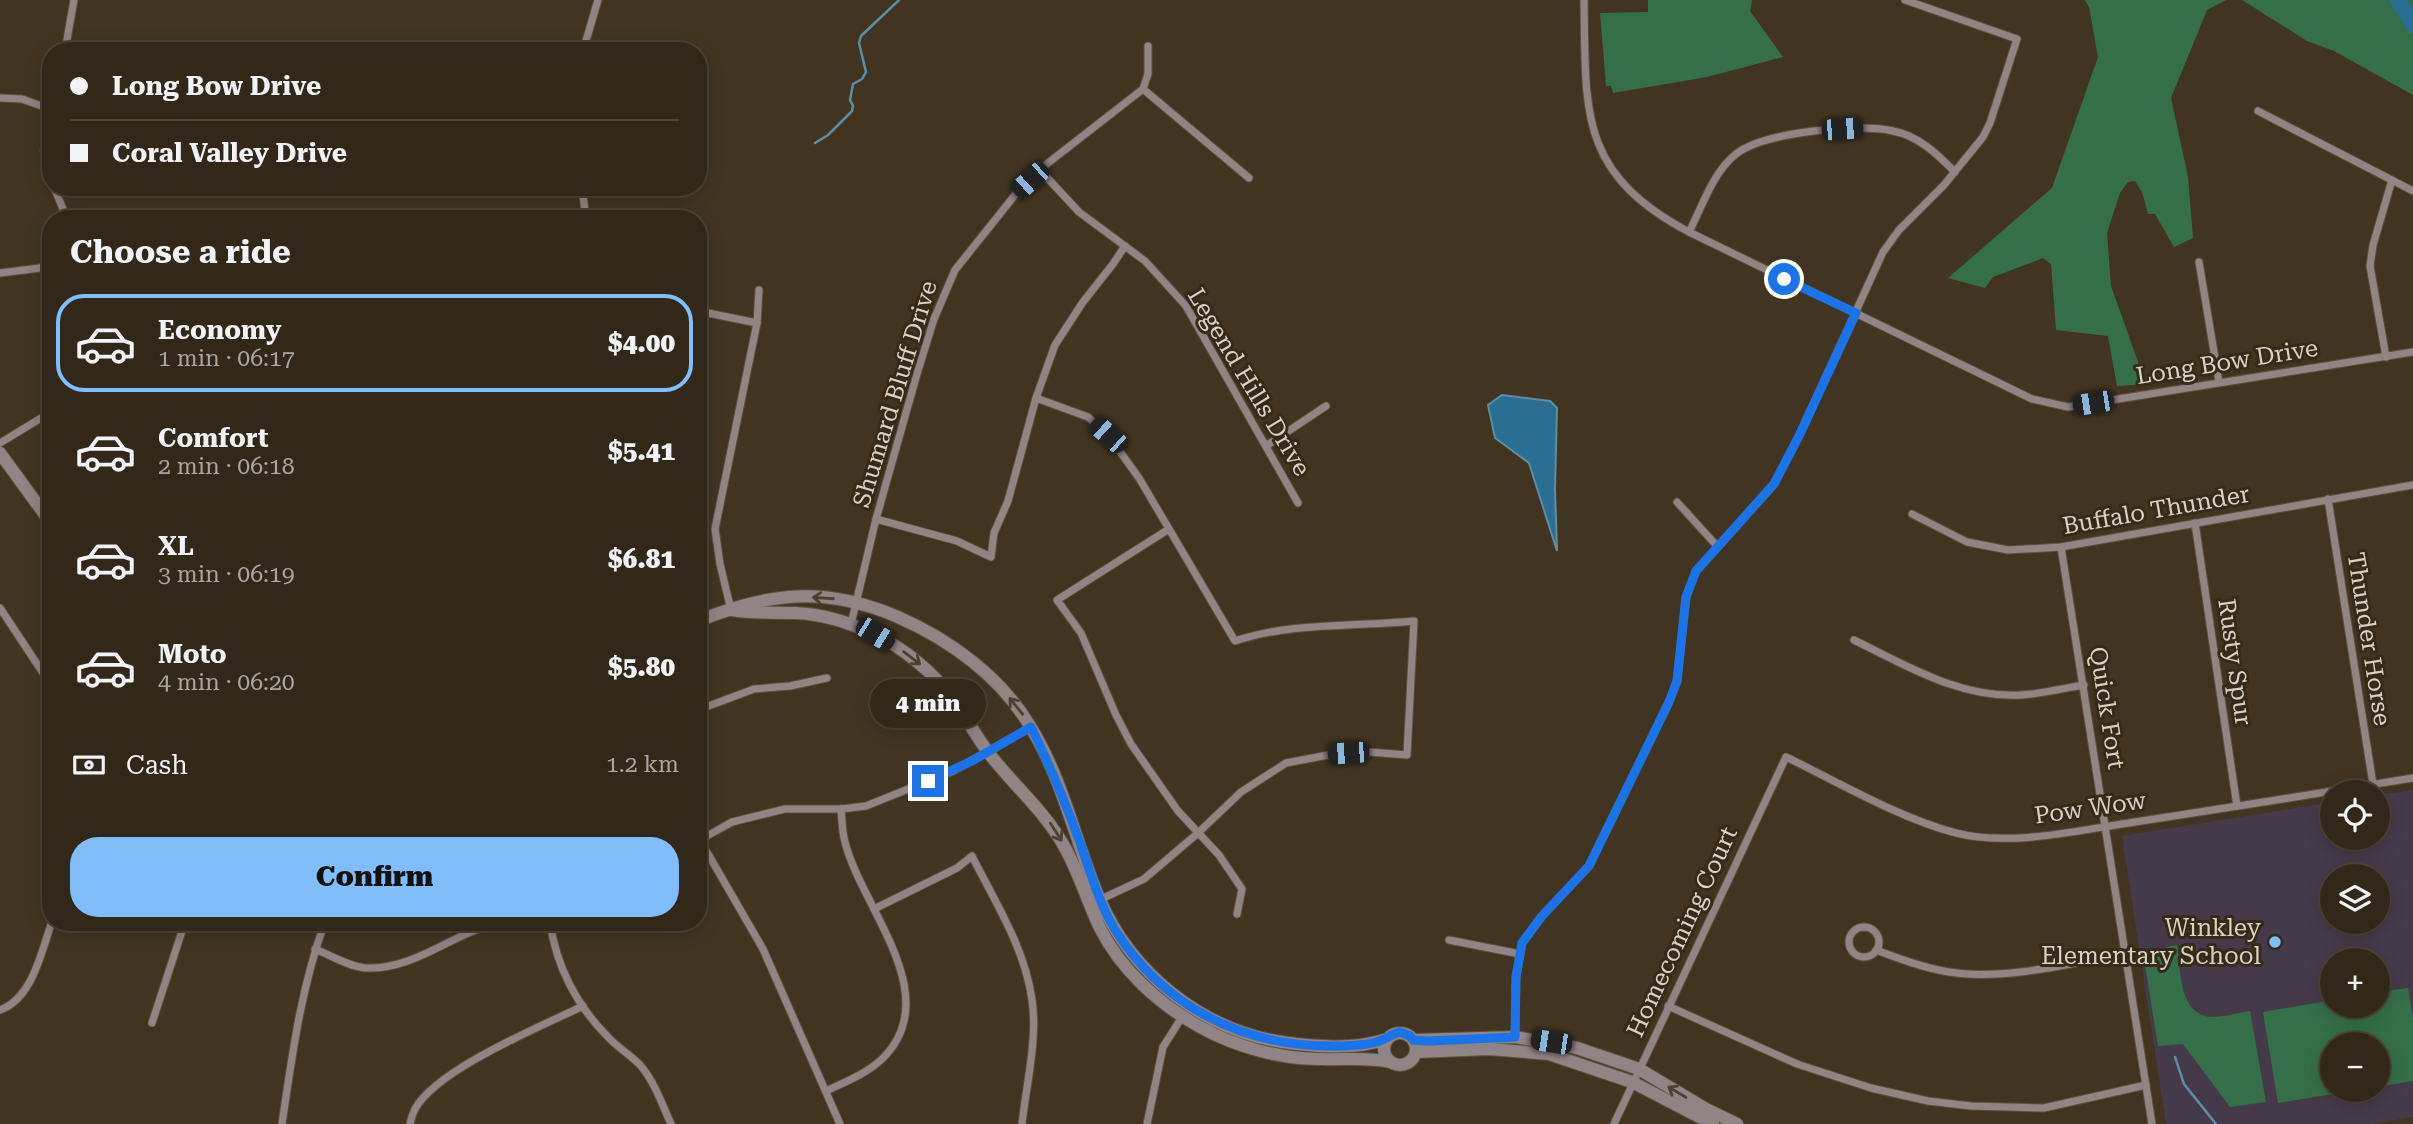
<!DOCTYPE html>
<meta charset="utf-8">
<style>
:root{--surface:#31281a;--page:#3d3427;--text:#f1f3f6;--muted:#a8a6a2;--line:#4c4439;--accent:#81bdfa}
body{margin:0;font-family:"Roboto Serif",serif;background:var(--page);color:var(--text);height:100vh;display:flex;flex-direction:column;font-size:26px;white-space:nowrap}
*{box-sizing:border-box;margin:0}
p{font-size:23px;color:var(--muted)}
.icon{flex:none;width:38px;height:38px;fill:none;stroke:currentColor;stroke-width:2;stroke-linecap:round;stroke-linejoin:round}
.map{position:relative;flex:1;overflow:hidden}
.side{position:absolute;left:42px;top:210px;width:665px;height:721px;display:flex;flex-direction:column;background:var(--surface);border-radius:28px;box-shadow:0 4px 18px #0003,0 0 0 2px var(--line)}
.side>*{flex:none}
.top-card{position:absolute;left:42px;top:42px;width:665px;height:154px;border-radius:28px;box-shadow:0 4px 18px #0003,0 0 0 2px var(--line);display:grid;align-content:center;height:154px;padding:0 28px;background:var(--surface)}
.tools{position:absolute;left:2320px;top:780px;display:grid;gap:14px}
.tools a{display:grid;place-items:center;width:70px;height:70px;border-radius:50%;background:var(--surface);box-shadow:0 4px 18px #0003,0 0 0 2px var(--line);font-size:35px}
.end{position:absolute;width:32px;height:32px;margin:-16px;border:9px solid #1a73e8;background:#fff;box-shadow:0 0 0 4px #fff}
.from{border-radius:50%}
.bubble{position:absolute;height:49px;border-radius:24px;background:var(--surface);box-shadow:0 4px 18px #0003,0 0 0 2px var(--line);font-size:23px;font-weight:800;line-height:49px;text-align:center}
.car{position:absolute;width:21px;height:42px;margin:-21px -10px;border-radius:9px;box-shadow:0 0 5px 2px #0007;background:linear-gradient(#222 24%,#8ab4d8 0 40%,#222 0 76%,#8ab4d8 0 86%,#222 0)}
.top-card b{display:flex;align-items:center;gap:24px;height:66px;font-size:26px}
.top-card b+b{border-top:2px solid var(--line)}
.top-card i{width:18px;height:18px;background:var(--text)}
ul{padding:0;list-style:none}
li{display:flex;align-items:center;gap:21px;height:98px;margin:0 14px 10px;padding:0 14px;border:4px solid transparent;border-radius:28px}
li div{flex:1}
li b{display:block;font-size:26px}
li em{font-style:normal;font-weight:800}
li.active{border-color:var(--accent)}
li>.icon{width:63px;height:63px;stroke-width:1.5}
h2{padding:0 28px;font-size:32px;line-height:84px}
.pay{display:flex;align-items:center;gap:18px;height:77px;padding:0 28px;font-size:26px}
.pay p{margin-inline-start:auto}
.primary-button{display:flex;gap:14px;margin-top:auto;padding:14px 28px}
.primary-button a{flex:1;height:80px;border-radius:28px;background:var(--accent);color:#111;font-size:28px;font-weight:800;line-height:80px;text-align:center}
.map>svg:first-child{display:block}
.education{fill:#453a49;fill-rule:evenodd}
.green{fill:#356f49}
.water{fill:#2a6e93;stroke:#5e8ca2;stroke-width:2}
.lines{fill:none;stroke-linecap:round;stroke-linejoin:round}
.stream{stroke:#5e8ca2;stroke-width:2.5}
.river{stroke:#2a6e93;stroke-width:16}
.minor-casing{stroke:#5c5140;stroke-width:9}
.tertiary-casing{stroke:#5c5140;stroke-width:14}
.minor{stroke:#918485;stroke-width:7}
.tertiary{stroke:#918485;stroke-width:12}
.oneway{stroke:#4d4133}
.route{stroke:#1a73e8;stroke-width:9}
.poi-dot{fill:#81bdfa;stroke:#362b18;stroke-width:2.5}
.labels{text-anchor:middle;stroke-width:6;stroke-linejoin:round;paint-order:stroke}
.street-label{font-size:24px;fill:#d9d1c6;stroke:#362b18}
.poi-label{font-size:24px;fill:#d9d1c6;stroke:#362b18;text-anchor:end}
</style>
<div class="map">
<svg width="2413" height="1124" viewBox="0 0 2413 1124">
<rect width="100%" height="100%" fill="#413522"/>
<path class="education" d="M 2413,790 L 2413,1117 L 2371,1124 L 2166,1124 L 2122,836 L 2333,802 L 2333,838 L 2378,838 L 2378,795 ZM 2333,877 L 2378,877 L 2378,922 L 2333,922 ZM 2333,961 L 2378,961 L 2378,1006 L 2333,1006 ZM 2333,1045 L 2378,1045 L 2378,1090 L 2333,1090 Z"/>
<g class="green">
<path d="M 1648,0 L 1752,0 L 1750,11 L 1783,57 L 1707,77 L 1613,93 L 1611,86 L 1606,86 L 1600,13 L 1648,12 Z"/>
<path d="M 2085,0 L 2226,0 L 2207,10 L 2171,98 L 2188,177 L 2193,238 L 2174,247 L 2155,214 L 2148,214 L 2142,192 L 2135,181 L 2128,182 L 2120,193 L 2107,233 L 2111,286 L 2146,384 L 2117,386 L 2108,336 L 2056,330 L 2051,264 L 2043,258 L 1993,277 L 1985,288 L 1948,278 L 2052,188 L 2098,57 L 2089,7 Z"/>
<path d="M 2242,0 L 2413,0 L 2413,95 L 2334,51 L 2307,41 Z"/>
<path d="M 2177,945 C 2181,969 2178,1015 2212,1017 C 2224,1017 2238,1013 2250,1011 L 2266,1102 L 2230,1107 L 2183,1044 L 2158,1046 L 2143,952 Z"/>
<path d="M 2408,988 L 2413,1018 L 2413,1081 L 2378,1087 L 2378,1045 L 2333,1045 L 2333,1090 L 2357,1090 L 2278,1103 L 2263,1012 L 2333,1000 L 2333,1006 L 2378,1006 L 2378,992 Z"/>
</g>
<path class="water" d="M 1502,395 L 1550,401 L 1557,408 L 1555,489 L 1557,551 L 1529,463 L 1495,438 L 1488,405 Z"/>
<g class="lines">
<g class="stream">
<path d="M 815,143 L 828,135 L 852,111 L 853,106 L 850,100 L 853,84 L 862,79 L 866,72 L 859,43 L 861,36 L 899,0"/>
<path d="M 2175,1057 L 2184,1084 L 2216,1124"/>
</g>
<path class="river" d="M 2398,0 L 2413,25"/>
<g class="minor-casing">
<g id="minor">
<path d="M 1584,0 C 1586,112 1578,173 1689,232 L 2032,399 L 2068,407 L 2413,352"/>
<path d="M 65,51 L 74,0"/>
<path d="M 583,51 L 598,0"/>
<path d="M 1143,89 L 1249,178"/>
<path d="M 0,98 L 22,99 L 50,109"/>
<path d="M 51,107 L 44,150 L 51,180"/>
<path d="M 2258,111 L 2413,191"/>
<path d="M 1040,170 L 1079,212 L 1145,261 L 1186,306 L 1298,503"/>
<path d="M 54,187 L 67,219"/>
<path d="M 582,187 L 586,219"/>
<path d="M 1689,232 C 1702,207 1713,172 1736,154 C 1764,132 1858,123 1893,131 C 1919,136 1937,154 1955,172"/>
<path d="M 2199,262 L 2219,382"/>
<path d="M 0,273 L 40,268 L 51,261"/>
<path d="M 698,311 L 757,323"/>
<path d="M 2386,357 L 2370,266 L 2373,245 L 2392,180"/>
<path d="M 1036,398 L 1088,417 L 1108,435 L 1139,478 L 1235,641 C 1292,622 1354,627 1414,621 L 1407,755 L 1369,752 L 1328,755 L 1286,763 L 1241,792 L 1198,833 L 1144,879 L 1097,901"/>
<path d="M 0,443 L 51,412"/>
<path d="M 1266,446 L 1326,406"/>
<path d="M 2328,499 L 2373,784"/>
<path d="M 1677,502 L 1717,546"/>
<path d="M 1912,514 L 1967,542 L 2008,550 L 2061,547 L 2413,485"/>
<path d="M 876,519 L 957,541 L 991,557 L 994,533 L 1008,501 L 1036,398 L 1055,345 L 1083,302 L 1113,264 L 1125,246"/>
<path d="M 2195,523 L 2237,806"/>
<path d="M 1169,529 L 1057,600 L 1081,633 L 1116,715 L 1131,744 L 1178,811 L 1219,855 L 1242,889 L 1237,914"/>
<path d="M 2061,547 L 2152,1124"/>
<path d="M 0,608 L 51,685"/>
<path d="M 731,610 L 720,564 L 715,529 L 757,323 L 759,290"/>
<path d="M 851,624 L 876,519 L 917,374 L 934,319 L 955,270 L 1019,190 L 1048,163 L 1143,89 L 1148,74 L 1148,46"/>
<path d="M 1854,640 C 1907,666 1959,698 2021,695 C 2042,694 2064,688 2084,685"/>
<path d="M 698,710 L 754,689 L 790,686 L 827,678"/>
<path d="M 700,840 L 763,949 L 840,1124"/>
<path d="M 698,841 L 732,822 L 785,809 L 841,809 L 866,806 L 953,771 L 1031,727"/>
<path d="M 874,909 L 957,868 L 972,856 C 995,902 1025,948 1032,1000 C 1038,1038 1026,1086 1022,1124"/>
<path d="M 550,922 C 556,966 577,1006 608,1037 C 618,1048 631,1055 641,1066 C 655,1083 662,1104 671,1124"/>
<circle cx="1864" cy="942" r="15"/>
<path d="M 1449,940 L 1520,954"/>
<path d="M 315,949 C 330,955 350,967 366,968 C 417,970 455,930 504,922"/>
<path d="M 1876,950 C 1900,959 1924,968 1949,972 C 2003,981 2073,963 2127,953"/>
<path d="M 1668,1006 L 1797,1064 L 1871,1088 L 1928,1101 L 1971,1106 L 2044,1108 L 2146,1085"/>
<path d="M 0,1010 C 33,998 41,952 52,922"/>
<path d="M 152,1023 L 185,922"/>
<path d="M 1515,1038 L 1516,977 L 1522,943 L 1542,916 L 1589,866 L 1669,702 L 1677,681 L 1686,597 L 1696,571 L 1774,484 L 1799,436 L 1883,252 L 1899,230 L 1944,185 L 1983,137 L 1990,123 L 2017,39 L 1905,0"/>
<path d="M 826,1091 C 845,1082 866,1074 882,1059 C 947,996 861,907 845,842 C 842,831 842,820 841,809"/>
<path d="M 282,1124 C 292,1056 301,987 325,922"/>
<path d="M 410,1124 C 411,1119 413,1113 415,1109 C 437,1069 540,1027 583,1006"/>
<path d="M 1147,1124 L 1163,1047 L 1184,1014"/>
<path d="M 1614,1124 L 1786,757 C 1838,782 1901,819 1956,833 C 2010,847 2080,830 2135,822 C 2228,808 2320,793 2413,778"/>
</g>
</g>
<g class="tertiary-casing">
<g id="tertiary">
<path d="M 0,453 L 51,523"/>
<path d="M 732,610 C 753,614 774,612 795,613 C 821,614 848,622 871,633 C 904,647 935,674 956,703 C 967,719 976,736 988,752 C 1012,784 1044,810 1064,846 C 1079,872 1087,901 1100,928 C 1121,970 1159,1004 1200,1027 C 1236,1047 1280,1059 1321,1059 C 1345,1060 1367,1057 1390,1062"/>
<path d="M 698,621 C 769,592 825,586 898,617 C 950,640 1000,676 1030,726 C 1063,779 1075,841 1099,898 C 1131,973 1202,1030 1282,1042 C 1315,1047 1355,1050 1387,1039"/>
<circle cx="1400" cy="1049" r="16"/>
<path d="M 1414,1040 L 1515,1037 L 1577,1048 L 1639,1069 L 1706,1109 L 1737,1124"/>
<path d="M 1416,1052 L 1489,1049 L 1549,1054 L 1632,1082 L 1713,1124"/>
</g>
</g>
<use href="#minor" class="minor"/>
<use href="#tertiary" class="tertiary"/>
</g>
<defs><path id="oneway-shaft" d="M-6 0H5M1.5-3L5.5 0L1.5 3" fill="none" stroke-width="1.6" stroke-linecap="round" stroke-linejoin="round" transform="scale(1.75)"/></defs>
<g class="oneway">
<use href="#oneway-shaft" transform="translate(823 598) rotate(-176)"/>
<use href="#oneway-shaft" transform="translate(912 658) rotate(37)"/>
<use href="#oneway-shaft" transform="translate(1016 706) rotate(-129)"/>
<use href="#oneway-shaft" transform="translate(1056 832) rotate(57)"/>
<use href="#oneway-shaft" transform="translate(1677 1092) rotate(-149)"/>
</g>
<g class="lines">
<path class="route" d="M 928,781 L 972,761 L 1031,727 C 1049,764 1065,801 1079,840 C 1090,870 1098,901 1114,928 C 1162,1006 1243,1047 1334,1046 C 1347,1046 1363,1046 1376,1042 C 1385,1040 1391,1034 1400,1032 L 1410,1036 L 1413,1040 L 1428,1041 L 1515,1037 L 1516,977 L 1522,943 L 1542,916 L 1589,866 L 1669,702 L 1677,681 L 1686,597 L 1696,571 L 1774,484 L 1799,436 L 1856,313 L 1784,279"/>
</g>
<circle class="poi-dot" cx="2275" cy="942" r="7"/>
<g class="labels">
<g class="street-label">
<text transform="translate(2227 362) rotate(-9)" y="8">Long Bow Drive</text>
<text transform="translate(1249 382) rotate(59)" y="8">Legend Hills Drive</text>
<text transform="translate(895 394) rotate(-73)" y="8">Shumard Bluff Drive</text>
<text transform="translate(2156 510) rotate(-10)" y="8">Buffalo Thunder</text>
<text transform="translate(2369 639) rotate(81)" y="8">Thunder Horse</text>
<text transform="translate(2235 662) rotate(82)" y="8">Rusty Spur</text>
<text transform="translate(2107 708) rotate(81)" y="8">Quick Fort</text>
<text transform="translate(2090 808) rotate(-8)" y="8">Pow Wow</text>
<text transform="translate(1682 932) rotate(-65)" y="8">Homecoming Court</text>
</g>
<g class="poi-label">
<text x="2261" y="936">Winkley<tspan x="2261" dy="28">Elementary School</tspan></text>
</g>
</g>
</svg>
<div class="tools">
<a><svg class="icon" aria-label="locate" viewBox="0 0 24 24"><circle cx="12" cy="12" r="6"/><path d="M12 2v4M12 18v4M2 12h4M18 12h4"/></svg></a>
<a><svg class="icon" aria-label="layers" viewBox="0 0 24 24"><path d="M12 4l9 5-9 5-9-5zM3 14l9 5 9-5"/></svg></a>
<a>+</a>
<a>−</a>
</div>
<i class="end from" style="left:1784px;top:279px"></i>
<i class="end" style="left:928px;top:781px"></i>
<div class="bubble" style="left:870px;top:679px;width:116px">4 min</div>
<i class="car" style="left:1842px;top:129px;rotate:86deg"></i>
<i class="car" style="left:1030px;top:180px;rotate:228deg"></i>
<i class="car" style="left:2093px;top:403px;rotate:261deg"></i>
<i class="car" style="left:1108px;top:435px;rotate:312deg"></i>
<i class="car" style="left:875px;top:634px;rotate:122deg"></i>
<i class="car" style="left:1348px;top:753px;rotate:266deg"></i>
<i class="car" style="left:1551px;top:1042px;rotate:279deg"></i>
<div class="top-card">
<b><i class="from"></i>Long Bow Drive</b>
<b><i></i>Coral Valley Drive</b>
</div>
<section class="side">
<h2>Choose a ride</h2>
<ul>
<li class="active"><svg class="icon" aria-label="car" viewBox="0 0 24 24"><path d="M5 17H2v-5l4-1 3-4h7l3 4 3 1v5h-3M9 17h6M6 11h13"/><circle cx="7" cy="17" r="2"/><circle cx="17" cy="17" r="2"/></svg><div><b>Economy</b><p>1 min · 06:17</p></div><em>$4.00</em></li>
<li><svg class="icon" aria-label="car" viewBox="0 0 24 24"><path d="M5 17H2v-5l4-1 3-4h7l3 4 3 1v5h-3M9 17h6M6 11h13"/><circle cx="7" cy="17" r="2"/><circle cx="17" cy="17" r="2"/></svg><div><b>Comfort</b><p>2 min · 06:18</p></div><em>$5.41</em></li>
<li><svg class="icon" aria-label="car" viewBox="0 0 24 24"><path d="M5 17H2v-5l4-1 3-4h7l3 4 3 1v5h-3M9 17h6M6 11h13"/><circle cx="7" cy="17" r="2"/><circle cx="17" cy="17" r="2"/></svg><div><b>XL</b><p>3 min · 06:19</p></div><em>$6.81</em></li>
<li><svg class="icon" aria-label="car" viewBox="0 0 24 24"><path d="M5 17H2v-5l4-1 3-4h7l3 4 3 1v5h-3M9 17h6M6 11h13"/><circle cx="7" cy="17" r="2"/><circle cx="17" cy="17" r="2"/></svg><div><b>Moto</b><p>4 min · 06:20</p></div><em>$5.80</em></li>
</ul>
<div class="pay"><svg class="icon" aria-label="cash" viewBox="0 0 24 24"><path d="M3 7h18v10H3z"/><circle cx="12" cy="12" r="2"/></svg>Cash<p>1.2 km</p></div>
<div class="primary-button"><a>Confirm</a></div>
</section>
</div>
